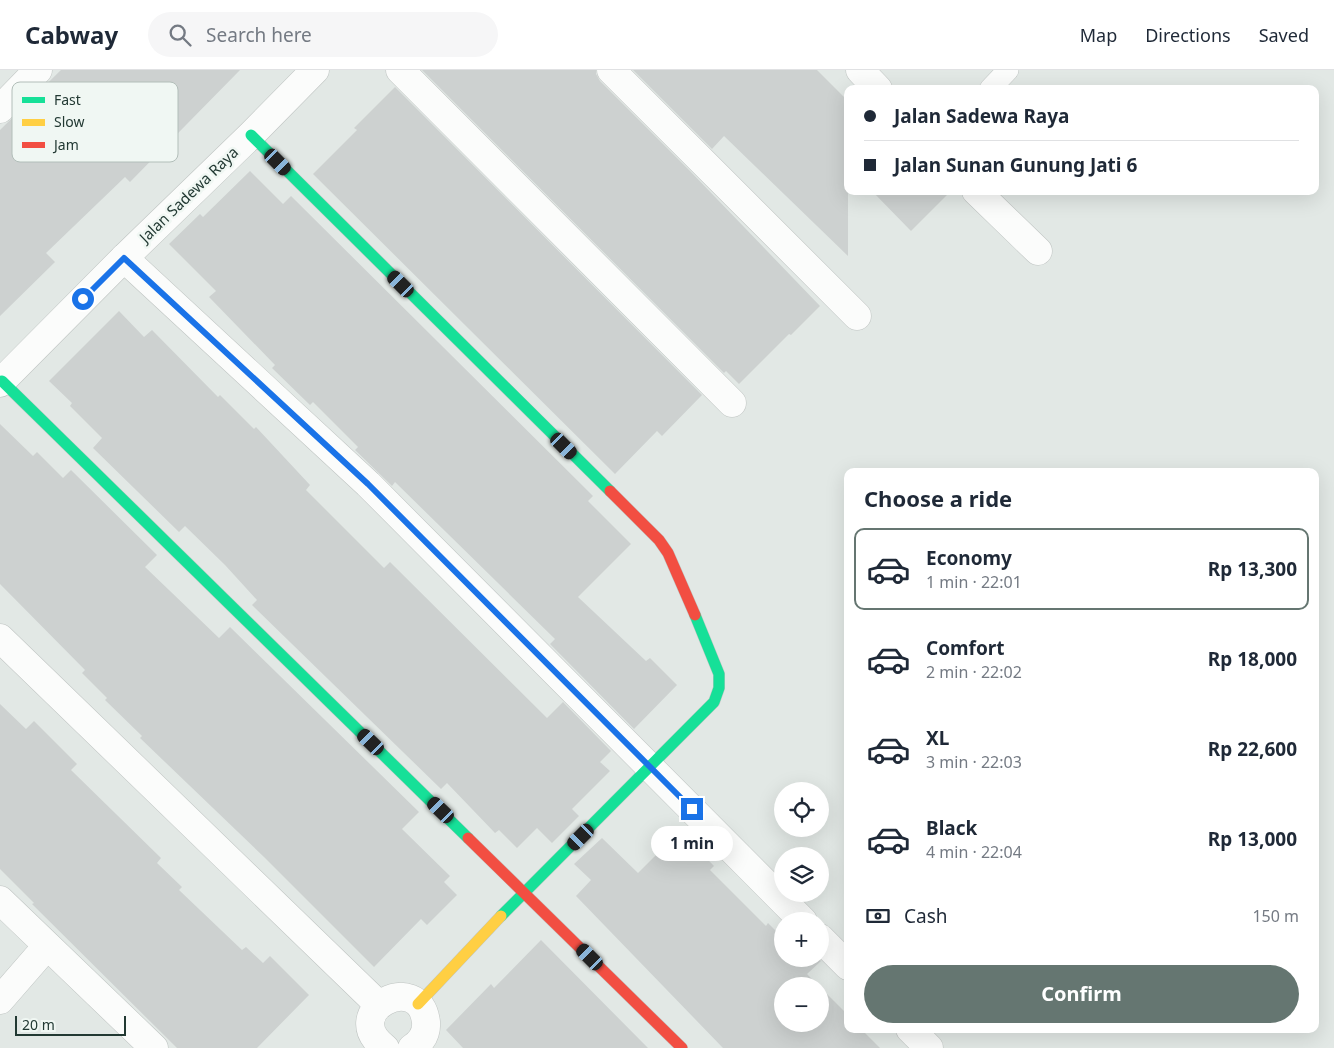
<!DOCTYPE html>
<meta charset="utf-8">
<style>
:root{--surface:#fff;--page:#f6f6f7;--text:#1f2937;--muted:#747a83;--line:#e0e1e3;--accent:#657671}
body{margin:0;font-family:"Noto Sans",sans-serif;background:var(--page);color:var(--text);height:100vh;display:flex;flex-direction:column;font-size:19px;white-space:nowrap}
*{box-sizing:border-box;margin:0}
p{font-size:16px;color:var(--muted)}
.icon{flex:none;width:28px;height:28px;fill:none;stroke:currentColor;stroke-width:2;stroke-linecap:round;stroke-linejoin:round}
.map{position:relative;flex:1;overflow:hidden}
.sheet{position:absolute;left:844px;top:398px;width:475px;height:565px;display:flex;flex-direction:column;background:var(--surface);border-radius:10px;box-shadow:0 5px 20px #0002}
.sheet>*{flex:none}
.guide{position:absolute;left:844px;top:15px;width:475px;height:110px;border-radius:10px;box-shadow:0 5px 20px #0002;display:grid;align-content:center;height:110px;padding:0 20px;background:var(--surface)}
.buttons{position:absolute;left:774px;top:712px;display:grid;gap:10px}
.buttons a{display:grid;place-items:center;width:55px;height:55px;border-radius:50%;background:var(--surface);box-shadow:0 5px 20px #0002;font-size:25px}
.scale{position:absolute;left:15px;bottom:12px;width:111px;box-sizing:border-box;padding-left:5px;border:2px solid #223933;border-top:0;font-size:14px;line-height:18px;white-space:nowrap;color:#223933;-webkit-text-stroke:4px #f0f7f3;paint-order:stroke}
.end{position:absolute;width:22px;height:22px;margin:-11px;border:6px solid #1a73e8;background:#fff;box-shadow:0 0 0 2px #fff}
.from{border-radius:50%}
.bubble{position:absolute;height:35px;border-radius:18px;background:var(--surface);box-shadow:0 5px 20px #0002;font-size:16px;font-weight:700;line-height:35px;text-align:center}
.car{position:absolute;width:15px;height:30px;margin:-15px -8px;border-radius:6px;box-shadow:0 0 4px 1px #0007;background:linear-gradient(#222 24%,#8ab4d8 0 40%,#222 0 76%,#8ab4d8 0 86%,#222 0)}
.guide b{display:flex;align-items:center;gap:18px;height:48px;font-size:19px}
.guide b+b{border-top:1px solid var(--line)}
.guide i{width:12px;height:12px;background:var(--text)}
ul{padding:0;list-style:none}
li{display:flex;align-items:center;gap:15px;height:82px;margin:0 10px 8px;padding:0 10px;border:2px solid transparent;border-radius:10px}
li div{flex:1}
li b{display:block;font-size:19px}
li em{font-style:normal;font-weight:700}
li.current{border-color:var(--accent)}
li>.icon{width:45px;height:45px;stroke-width:1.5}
h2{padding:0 20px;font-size:22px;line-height:60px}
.pay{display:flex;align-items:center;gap:12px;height:55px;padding:0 20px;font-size:19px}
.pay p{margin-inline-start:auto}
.button{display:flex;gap:10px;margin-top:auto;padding:10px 20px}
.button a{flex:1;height:58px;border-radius:30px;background:var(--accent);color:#fff;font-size:20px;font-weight:700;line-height:58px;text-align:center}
header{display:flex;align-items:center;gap:30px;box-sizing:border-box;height:70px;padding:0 25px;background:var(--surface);border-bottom:1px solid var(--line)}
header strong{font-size:24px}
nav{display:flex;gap:28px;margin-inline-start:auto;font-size:18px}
.search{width:350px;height:45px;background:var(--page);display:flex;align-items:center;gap:12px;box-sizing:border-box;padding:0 18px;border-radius:28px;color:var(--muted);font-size:19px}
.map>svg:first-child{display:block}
.building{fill:#cdd1d0}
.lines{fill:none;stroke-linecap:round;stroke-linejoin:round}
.lane-casing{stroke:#bfc4c2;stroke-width:22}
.street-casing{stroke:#bfc4c2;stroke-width:29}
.fast-casing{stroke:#bec5c2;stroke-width:12}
.slow-casing{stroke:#bec5c2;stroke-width:12}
.jam-casing{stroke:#bec5c2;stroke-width:12}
.lane{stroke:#fbfcfb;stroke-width:21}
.street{stroke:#fbfcfb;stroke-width:28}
.fast{stroke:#16e098;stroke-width:11}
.slow{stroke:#ffcf43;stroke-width:11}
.jam{stroke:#f24e42;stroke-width:11}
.route{stroke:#1a73e8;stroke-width:6}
.labels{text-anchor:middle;stroke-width:5;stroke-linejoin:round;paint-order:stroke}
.street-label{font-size:15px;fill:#223933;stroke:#f0f7f3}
.key{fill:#f0f7f3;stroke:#b2beb9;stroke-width:1}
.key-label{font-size:14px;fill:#223933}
</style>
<header>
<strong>Cabway</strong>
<div class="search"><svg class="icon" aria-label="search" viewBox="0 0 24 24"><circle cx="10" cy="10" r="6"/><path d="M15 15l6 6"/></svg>Search here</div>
<nav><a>Map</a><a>Directions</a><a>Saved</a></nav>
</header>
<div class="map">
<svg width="1334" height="978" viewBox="0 0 1334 978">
<rect width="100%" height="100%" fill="#e2e8e5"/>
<g class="building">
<path d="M 61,0 L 240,0 L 130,112 L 125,107 L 46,183 L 55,192 L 0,246 L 0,60 Z"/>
<path d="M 422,0 L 596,0 L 596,4 L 600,11 L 690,101 L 820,236 L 791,265 L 789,264 L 739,314 L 726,301 L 724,303 Z"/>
<path d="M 633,0 L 817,0 L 848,31 L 848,186 L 724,66 L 712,79 Z"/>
<path d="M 395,17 L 702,325 L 662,366 L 657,361 L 615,404 L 313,104 L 357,60 L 354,58 Z"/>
<path d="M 250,101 L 283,134 L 291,126 L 593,426 L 588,431 L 631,474 L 578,527 L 646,591 L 650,588 L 677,615 L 634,659 L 550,574 L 555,569 L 395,412 L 392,416 L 355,380 L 358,377 L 313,332 L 310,335 L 272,298 L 275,295 L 209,227 L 216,221 L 169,174 L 200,144 L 203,147 Z"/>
<path d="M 872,121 L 951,121 L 911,161 Z"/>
<path d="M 119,241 L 144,267 L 152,260 L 218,327 L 220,325 L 254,359 L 256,357 L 310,415 L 306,420 L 384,498 L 390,492 L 547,648 L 563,632 L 611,681 L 600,692 L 610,701 L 572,739 L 579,746 L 552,773 L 537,758 L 517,778 L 499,760 L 495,763 L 447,713 L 441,719 L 252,535 L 257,530 L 225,495 L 185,456 L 179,462 L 93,378 L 102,368 L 70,336 L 72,333 L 49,311 Z"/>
<path d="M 0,354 L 33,386 L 37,382 L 63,408 L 71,400 L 157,485 L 145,497 L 219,568 L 230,557 L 419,742 L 402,759 L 450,806 L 444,812 L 457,825 L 427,855 L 421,849 L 374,897 L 264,787 L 140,668 L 142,666 L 105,630 L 107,628 L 82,603 L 85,600 L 0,514 Z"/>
<path d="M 0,634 L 26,659 L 34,651 L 77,694 L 71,700 L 161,788 L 157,793 L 182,817 L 179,820 L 242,880 L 246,877 L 263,893 L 270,886 L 309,925 L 257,978 L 177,978 L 32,834 L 34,833 L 0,799 Z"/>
<path d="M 680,761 L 714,796 L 710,800 L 766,856 L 768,853 L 782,867 L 782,889 L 819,889 L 821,891 L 807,904 L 819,916 L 782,916 L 782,954 L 820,954 L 820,917 L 848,945 L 848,959 L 861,959 L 880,978 L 723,978 L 576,826 L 591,810 L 574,794 L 602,768 L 638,803 Z"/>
<path d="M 541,870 L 648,978 L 463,978 L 446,960 L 491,914 L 494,918 Z"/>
</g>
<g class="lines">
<g class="lane-casing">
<path id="lane" d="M 990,19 L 1008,0"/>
</g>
<g class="street-casing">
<g id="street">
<path d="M 400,0 L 732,333"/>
<path d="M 611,0 L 857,246"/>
<path d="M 860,0 L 878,19"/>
<path d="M 0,39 L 38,0"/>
<path d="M 976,121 L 1038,181"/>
<path d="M 124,188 L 368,414 L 803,851"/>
<path d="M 0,313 L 124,188 L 251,65 L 315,0"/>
<path d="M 0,568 L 379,935"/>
<path d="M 0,830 L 154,978"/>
<path d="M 820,868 L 848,896"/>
<path d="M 0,930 L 47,876"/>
<path d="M 910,959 L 929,978"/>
<path d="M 385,978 C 337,941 420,899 426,952 C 427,964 421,972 412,978"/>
</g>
</g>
<g class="fast-casing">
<g id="fast">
<path d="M 251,65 L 610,421"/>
<path d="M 2,311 L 468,768"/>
<path d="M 501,846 L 714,632 L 719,618 L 719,604 L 695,545"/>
</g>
</g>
<g class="slow-casing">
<path id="slow" d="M 418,934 L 501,846"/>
</g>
<g class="jam-casing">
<g id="jam">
<path d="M 610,421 L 659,470 L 668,483 L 695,545"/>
<path d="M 468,768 L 682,978"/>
</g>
</g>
<use href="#lane" class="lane"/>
<use href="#street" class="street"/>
<use href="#fast" class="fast"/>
<use href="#slow" class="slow"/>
<use href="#jam" class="jam"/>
</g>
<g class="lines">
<path class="route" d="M 83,229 L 124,188 L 368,414 L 692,739"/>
</g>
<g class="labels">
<g class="street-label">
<text transform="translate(189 125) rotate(-44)" y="5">Jalan Sadewa Raya</text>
</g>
</g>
<rect x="12" y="12" width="166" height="80" rx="8" class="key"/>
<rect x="22" y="27" width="23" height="6" fill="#16e098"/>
<rect x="22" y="49" width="23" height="7" fill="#ffcf43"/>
<rect x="22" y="72" width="23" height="6" fill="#f24e42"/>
<g class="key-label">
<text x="54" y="35">Fast</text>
<text x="54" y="57">Slow</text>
<text x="54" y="80">Jam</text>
</g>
</svg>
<div class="buttons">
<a><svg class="icon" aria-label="locate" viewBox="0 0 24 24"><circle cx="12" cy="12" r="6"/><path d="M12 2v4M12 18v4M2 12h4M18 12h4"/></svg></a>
<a><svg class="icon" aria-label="layers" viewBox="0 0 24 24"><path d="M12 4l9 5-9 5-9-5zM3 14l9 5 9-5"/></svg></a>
<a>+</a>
<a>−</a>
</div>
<div class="scale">20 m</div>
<i class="end from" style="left:83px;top:229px"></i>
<i class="end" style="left:692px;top:739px"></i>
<div class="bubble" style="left:651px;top:756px;width:82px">1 min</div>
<i class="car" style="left:278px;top:92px;rotate:135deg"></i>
<i class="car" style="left:401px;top:214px;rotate:315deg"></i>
<i class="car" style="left:564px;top:376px;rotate:135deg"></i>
<i class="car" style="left:371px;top:672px;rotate:314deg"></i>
<i class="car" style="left:441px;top:740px;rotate:314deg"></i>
<i class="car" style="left:581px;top:767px;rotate:225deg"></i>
<i class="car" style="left:590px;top:887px;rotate:315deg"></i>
<div class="guide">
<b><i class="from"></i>Jalan Sadewa Raya</b>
<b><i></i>Jalan Sunan Gunung Jati 6</b>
</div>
<section class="sheet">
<h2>Choose a ride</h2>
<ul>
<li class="current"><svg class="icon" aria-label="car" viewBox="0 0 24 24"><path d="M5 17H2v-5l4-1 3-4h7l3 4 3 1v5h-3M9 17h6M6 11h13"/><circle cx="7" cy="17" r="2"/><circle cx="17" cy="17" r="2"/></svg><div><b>Economy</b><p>1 min · 22:01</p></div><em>Rp 13,300</em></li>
<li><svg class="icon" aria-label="car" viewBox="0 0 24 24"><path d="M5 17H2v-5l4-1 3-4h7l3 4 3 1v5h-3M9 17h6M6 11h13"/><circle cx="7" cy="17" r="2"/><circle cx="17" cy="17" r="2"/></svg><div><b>Comfort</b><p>2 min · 22:02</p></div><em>Rp 18,000</em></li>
<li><svg class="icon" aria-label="car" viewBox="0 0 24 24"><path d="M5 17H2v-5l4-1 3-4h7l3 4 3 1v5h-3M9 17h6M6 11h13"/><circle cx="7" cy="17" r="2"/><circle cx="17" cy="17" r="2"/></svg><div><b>XL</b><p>3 min · 22:03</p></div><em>Rp 22,600</em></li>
<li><svg class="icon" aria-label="car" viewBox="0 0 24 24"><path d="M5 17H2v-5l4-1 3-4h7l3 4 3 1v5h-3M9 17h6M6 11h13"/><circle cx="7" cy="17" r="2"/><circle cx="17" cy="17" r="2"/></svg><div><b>Black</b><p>4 min · 22:04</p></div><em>Rp 13,000</em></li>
</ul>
<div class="pay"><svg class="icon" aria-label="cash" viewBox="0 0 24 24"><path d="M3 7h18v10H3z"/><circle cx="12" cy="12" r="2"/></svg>Cash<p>150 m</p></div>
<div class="button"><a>Confirm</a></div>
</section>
</div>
